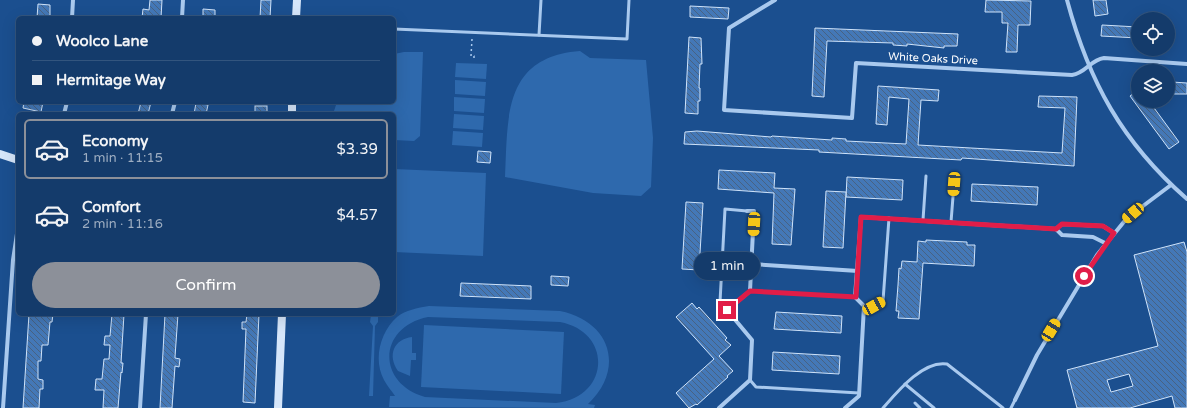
<!DOCTYPE html>
<meta charset="utf-8">
<style>
:root{--surface:#143b6b;--page:#1d4271;--text:#f1f3f6;--muted:#9dadc1;--line:#33557e;--accent:#8c9099}
body{margin:0;font-family:"Varela Round",sans-serif;background:var(--page);color:var(--text);height:100vh;display:flex;flex-direction:column;font-size:15px;white-space:nowrap}
*{box-sizing:border-box;margin:0}
p{font-size:13px;color:var(--muted)}
.icon{flex:none;width:22px;height:22px;fill:none;stroke:currentColor;stroke-width:2;stroke-linecap:round;stroke-linejoin:round}
.map{position:relative;flex:1;overflow:hidden}
.drawer{position:absolute;left:16px;top:112px;width:380px;height:204px;display:flex;flex-direction:column;background:var(--surface);border-radius:6px;box-shadow:0 4px 16px #0002,0 0 0 1px var(--line)}
.drawer>*{flex:none}
.top-card{position:absolute;left:16px;top:16px;width:380px;height:88px;border-radius:6px;box-shadow:0 4px 16px #0002,0 0 0 1px var(--line);display:grid;align-content:center;height:88px;padding:0 16px;background:var(--surface)}
.tools{position:absolute;left:1131px;top:12px;display:grid;gap:8px}
.tools a{display:grid;place-items:center;width:44px;height:44px;border-radius:50%;background:var(--surface);box-shadow:0 4px 16px #0002,0 0 0 1px var(--line);font-size:20px}
.end{position:absolute;width:18px;height:18px;margin:-9px;border:5px solid #e11d48;background:#fff;box-shadow:0 0 0 2px #fff}
.from{border-radius:50%}
.bubble{position:absolute;height:28px;border-radius:14px;background:var(--surface);box-shadow:0 4px 16px #0002,0 0 0 1px var(--line);font-size:13px;font-weight:600;line-height:28px;text-align:center}
.car{position:absolute;width:12px;height:24px;margin:-12px -6px;border-radius:5px;box-shadow:0 0 3px 1px #0007;background:linear-gradient(#f5c518 24%,#345 0 40%,#f5c518 0 76%,#345 0 86%,#f5c518 0)}
.top-card b{display:flex;align-items:center;gap:14px;height:38px;font-size:15px}
.top-card b+b{border-top:1px solid var(--line)}
.top-card i{width:10px;height:10px;background:var(--text)}
ul{padding:7px 0 0;list-style:none}
li{display:flex;align-items:center;gap:12px;height:60px;margin:0 8px 6px;padding:0 8px;border:2px solid transparent;border-radius:6px}
li div{flex:1}
li b{display:block;font-size:15px}
li em{font-style:normal;font-weight:600}
li.selected{border-color:var(--accent)}
li>.icon{width:36px;height:36px;stroke-width:1.5}
.primary-button{display:flex;gap:8px;margin-top:auto;padding:8px 16px}
.primary-button a{flex:1;height:46px;border-radius:24px;background:var(--accent);color:#fff;font-size:16px;font-weight:600;line-height:46px;text-align:center}
.map>svg:first-child{display:block}
.green{fill:#2e69ad;fill-rule:evenodd}
.building{fill:url(#building-back-hatch);stroke:#cfe3fa;fill-rule:evenodd}
.lines{fill:none;stroke-linecap:round;stroke-linejoin:round}
.path{stroke:#a9c9ee;stroke-width:1.5;stroke-dasharray:2 3;stroke-linecap:butt}
.lane{stroke:#a9c9ee;stroke-width:3}
.street{stroke:#a9c9ee;stroke-width:4}
.secondary{stroke:#d6e6fa;stroke-width:8}
.route{stroke:#e11d48;stroke-width:5}
.labels{text-anchor:middle;stroke-width:3;stroke-linejoin:round;paint-order:stroke}
.street-label{font-size:11px;fill:#fff;stroke:#1b4f8f}
</style>
<div class="map">
<svg width="1187" height="408" viewBox="0 0 1187 408">
<defs>
<pattern id="building-back-hatch" width="6" height="6" patternUnits="userSpaceOnUse"><rect width="6" height="6" fill="#4478b7"/><path d="M-1 5l2 2M0 0l6 6M5-1l2 2" fill="none" stroke="#486282"/></pattern>
</defs>
<rect width="100%" height="100%" fill="#1b4f8f"/>
<g class="green">
<path d="M 580,51 L 590,58 L 646,60 L 653,138 L 651,187 L 641,196 L 593,193 L 505,177 C 508,117 503,57 580,51 Z"/>
<path d="M 404,52 L 423,52 L 420,136 L 414,141 L 394,140 L 394,114 L 333,114 L 337,102 L 394,102 L 394,54 Z"/>
<path d="M 456,63 L 487,64 L 486,79 L 455,77 Z"/>
<path d="M 455,80 L 486,82 L 485,96 L 455,94 Z"/>
<path d="M 454,97 L 485,99 L 484,113 L 454,111 Z"/>
<path d="M 454,114 L 484,116 L 483,130 L 453,128 Z"/>
<path d="M 453,131 L 483,133 L 482,147 L 452,145 Z"/>
<path d="M 394,169 L 486,173 L 483,256 L 394,252 Z"/>
<path d="M 429,306 L 560,311 C 610,321 626,368 588,404 L 595,405 L 594,408 L 389,407 L 390,396 L 395,396 C 392,391 387,386 384,380 C 373,360 380,332 397,317 C 406,310 417,308 429,306 ZM 428,317 L 560,322 C 613,332 610,397 556,403 L 425,397 C 376,383 378,327 428,317 Z"/>
<path d="M 371,315 L 378,316 L 378,322 L 375,326 L 373,396 L 369,396 L 373,326 L 370,322 Z"/>
<path d="M 424,325 L 564,332 L 561,394 L 421,387 Z"/>
<path d="M 412,337 L 412,353 L 416,353 L 416,360 L 411,360 L 410,376 L 398,371 C 387,355 394,339 412,337 Z"/>
</g>
<g class="building">
<path d="M 150,0 L 162,0 L 161,18 L 142,18 L 143,9 L 149,10 Z"/>
<path d="M 261,0 L 271,0 L 270,18 L 260,18 Z"/>
<path d="M 986,0 L 1031,1 L 1030,25 L 1018,25 L 1017,52 L 1006,52 L 1008,23 L 1002,23 L 1002,12 L 985,12 Z"/>
<path d="M 1093,0 L 1106,0 L 1108,14 L 1095,16 Z"/>
<path d="M 38,4 L 50,5 L 50,18 L 37,18 Z"/>
<path d="M 690,6 L 729,8 L 728,19 L 690,17 Z"/>
<path d="M 203,9 L 215,10 L 215,18 L 203,18 Z"/>
<path d="M 1102,25 L 1138,27 L 1138,38 L 1101,36 Z"/>
<path d="M 815,28 L 958,34 L 957,46 L 944,46 L 944,48 L 907,44 L 907,46 L 893,45 L 893,43 L 827,41 L 824,97 L 812,96 Z"/>
<path d="M 689,37 L 701,38 L 702,64 L 700,64 L 699,88 L 700,88 L 700,101 L 698,101 L 698,114 L 685,113 Z"/>
<path d="M 1172,82 L 1187,83 L 1187,94 L 1171,94 Z"/>
<path d="M 878,86 L 939,90 L 938,101 L 921,100 L 918,145 L 971,148 L 1062,153 L 1065,108 L 1038,107 L 1039,96 L 1077,97 L 1074,166 L 962,158 L 961,160 L 819,152 L 819,150 L 684,144 L 685,132 L 697,131 L 771,137 L 772,136 L 832,140 L 832,138 L 846,139 L 846,141 L 906,144 L 909,99 L 889,97 L 887,125 L 876,124 Z"/>
<path d="M 1138,90 L 1138,101 L 1149,101 L 1179,142 L 1169,149 L 1130,96 Z"/>
<path d="M 24,102 L 43,102 L 41,112 L 23,108 Z"/>
<path d="M 141,102 L 151,102 L 148,114 L 138,114 Z"/>
<path d="M 196,103 L 208,105 L 206,114 L 194,114 Z"/>
<rect x="255" y="106" width="12" height="8"/>
<path d="M 478,151 L 491,152 L 490,163 L 477,162 Z"/>
<path d="M 719,170 L 775,173 L 774,188 L 795,189 L 791,245 L 772,244 L 774,193 L 718,189 Z"/>
<path d="M 847,177 L 903,180 L 902,200 L 846,197 Z"/>
<path d="M 972,184 L 1038,187 L 1037,205 L 971,201 Z"/>
<path d="M 826,191 L 846,192 L 843,248 L 823,247 Z"/>
<path d="M 686,202 L 703,203 L 699,270 L 682,269 Z"/>
<path d="M 926,240 L 967,242 L 967,245 L 975,245 L 974,266 L 923,263 L 919,319 L 898,318 L 899,311 L 896,311 L 898,285 L 899,268 L 901,269 L 902,261 L 917,262 L 918,241 L 926,242 Z"/>
<path d="M 1184,242 L 1187,252 L 1187,408 L 1175,408 L 1172,396 L 1130,408 L 1077,408 L 1067,370 L 1158,346 L 1134,255 ZM 1129,374 L 1133,386 L 1111,392 L 1107,380 Z"/>
<path d="M 551,276 L 569,277 L 568,286 L 551,285 Z"/>
<path d="M 461,283 L 531,286 L 531,299 L 460,296 Z"/>
<path d="M 692,303 L 697,309 L 699,307 L 727,338 L 725,340 L 731,345 L 719,356 L 733,371 L 727,376 L 728,377 L 697,405 L 696,404 L 689,408 L 676,393 L 714,359 L 676,317 Z"/>
<path d="M 776,312 L 842,316 L 841,333 L 774,329 Z"/>
<path d="M 29,314 L 53,314 L 52,322 L 50,322 L 48,345 L 42,345 L 41,361 L 38,361 L 38,379 L 43,380 L 43,389 L 40,389 L 39,408 L 23,408 Z"/>
<path d="M 112,314 L 124,314 L 121,363 L 123,363 L 122,373 L 121,372 L 118,408 L 103,408 L 104,390 L 95,390 L 96,379 L 102,379 L 104,359 L 109,359 L 110,345 L 104,345 L 105,336 L 110,336 Z"/>
<path d="M 165,314 L 178,314 L 175,357 L 175,358 L 180,359 L 179,367 L 175,366 L 172,408 L 160,408 Z"/>
<path d="M 247,314 L 259,314 L 255,403 L 243,402 L 246,329 L 242,329 L 242,322 L 246,322 Z"/>
<path d="M 773,352 L 840,356 L 839,374 L 772,370 Z"/>
</g>
<g class="lines">
<path class="path" d="M 472,39 L 471,56 L 474,56 L 474,60"/>
<g class="lane">
<path d="M 394,29 L 627,39 L 629,0"/>
<path d="M 539,35 L 541,0"/>
<path d="M 923,220 L 926,176"/>
<path d="M 951,222 L 954,184"/>
<path d="M 750,291 L 855,297"/>
<path d="M 727,310 L 720,302 L 725,209 L 747,211"/>
<path d="M 864,311 L 883,301 L 889,218"/>
<path d="M 750,380 L 756,387 L 859,393"/>
<path d="M 905,384 L 934,408"/>
<path d="M 915,403 L 920,408"/>
<path d="M 883,408 C 897,392 923,360 947,364 L 1003,408"/>
<path d="M 1011,408 L 1015,400"/>
</g>
<g class="street">
<path d="M 775,0 L 729,28 L 724,110 L 852,118 L 856,63 L 1072,75 C 1086,73 1090,60 1104,58 L 1187,64"/>
<path d="M 1067,0 C 1089,82 1122,142 1187,199"/>
<path d="M 72,18 L 73,0"/>
<path d="M 182,18 L 183,0"/>
<path d="M 64,114 L 67,102"/>
<path d="M 172,114 L 175,102"/>
<path d="M 1056,229 L 1062,224 L 1103,226 L 1114,233"/>
<path d="M 751,264 L 858,271"/>
<path d="M 1015,400 L 1037,355 L 1097,255 L 1127,218 L 1171,185"/>
<path d="M 3,408 L 13,260 L 18,227"/>
<path d="M 140,408 L 146,314"/>
<path d="M 719,408 L 750,380 L 752,340 L 727,310 L 750,291 L 754,211 L 747,211"/>
<path d="M 845,408 L 859,396 L 864,306 L 855,297 L 861,217 L 1056,229 L 1062,235 L 1093,237 L 1105,243"/>
</g>
<g class="secondary">
<path d="M 296,18 L 297,0"/>
<path d="M 292,114 L 292,102"/>
<path d="M 0,154 L 18,160"/>
<path d="M 278,408 L 282,314"/>
</g>
</g>
<g class="lines">
<path class="route" d="M 727,310 L 750,291 L 856,297 L 861,217 L 1056,229 L 1062,224 L 1103,226 L 1114,233 L 1084,276"/>
</g>
<g class="labels">
<g class="street-label">
<text transform="translate(933 58) rotate(3)" y="4">White Oaks Drive</text>
</g>
</g>
</svg>
<div class="tools">
<a><svg class="icon" aria-label="locate" viewBox="0 0 24 24"><circle cx="12" cy="12" r="6"/><path d="M12 2v4M12 18v4M2 12h4M18 12h4"/></svg></a>
<a><svg class="icon" aria-label="layers" viewBox="0 0 24 24"><path d="M12 4l9 5-9 5-9-5zM3 14l9 5 9-5"/></svg></a>
</div>
<i class="end from" style="left:1084px;top:276px"></i>
<i class="end" style="left:727px;top:310px"></i>
<div class="bubble" style="left:694px;top:252px;width:66px">1 min</div>
<i class="car" style="left:954px;top:184px;rotate:184deg"></i>
<i class="car" style="left:1133px;top:213px;rotate:229deg"></i>
<i class="car" style="left:754px;top:224px;rotate:183deg"></i>
<i class="car" style="left:874px;top:306px;rotate:61deg"></i>
<i class="car" style="left:1051px;top:330px;rotate:31deg"></i>
<div class="top-card">
<b><i class="from"></i>Woolco Lane</b>
<b><i></i>Hermitage Way</b>
</div>
<section class="drawer">
<ul>
<li class="selected"><svg class="icon" aria-label="car" viewBox="0 0 24 24"><path d="M5 17H2v-5l4-1 3-4h7l3 4 3 1v5h-3M9 17h6M6 11h13"/><circle cx="7" cy="17" r="2"/><circle cx="17" cy="17" r="2"/></svg><div><b>Economy</b><p>1 min · 11:15</p></div><em>$3.39</em></li>
<li><svg class="icon" aria-label="car" viewBox="0 0 24 24"><path d="M5 17H2v-5l4-1 3-4h7l3 4 3 1v5h-3M9 17h6M6 11h13"/><circle cx="7" cy="17" r="2"/><circle cx="17" cy="17" r="2"/></svg><div><b>Comfort</b><p>2 min · 11:16</p></div><em>$4.57</em></li>
</ul>
<div class="primary-button"><a>Confirm</a></div>
</section>
</div>
